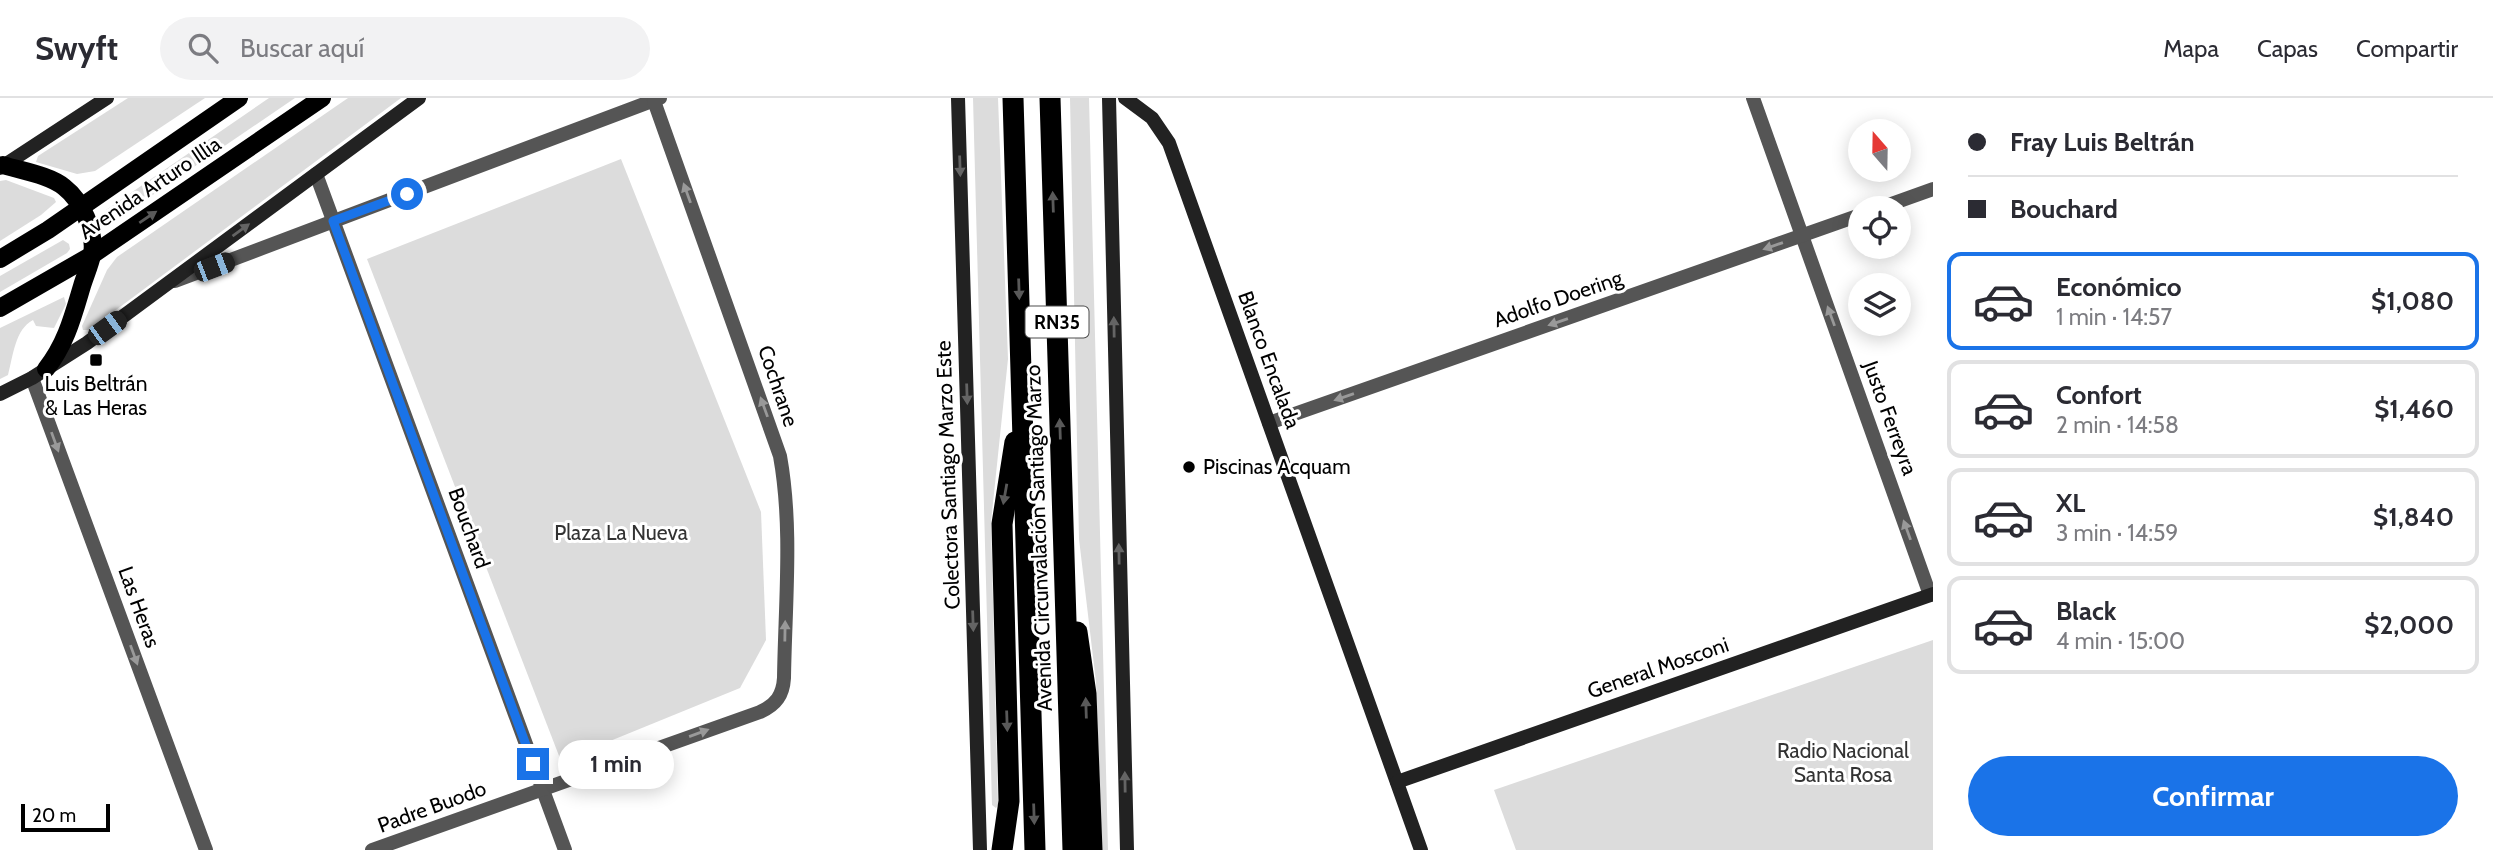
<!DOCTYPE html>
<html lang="es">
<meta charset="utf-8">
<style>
:root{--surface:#fff;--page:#f2f2f3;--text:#2b2b33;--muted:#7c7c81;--line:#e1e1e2;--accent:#1a73e8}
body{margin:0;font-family:Cabin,sans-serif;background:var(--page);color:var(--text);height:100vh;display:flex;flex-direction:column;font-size:26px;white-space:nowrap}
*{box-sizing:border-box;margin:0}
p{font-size:23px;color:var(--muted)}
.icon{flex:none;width:38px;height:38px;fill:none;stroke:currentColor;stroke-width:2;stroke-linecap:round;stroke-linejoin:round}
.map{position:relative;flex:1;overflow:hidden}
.drawer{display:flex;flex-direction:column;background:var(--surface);width:560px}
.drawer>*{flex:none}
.hud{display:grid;align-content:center;height:154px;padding:0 35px;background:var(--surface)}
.needle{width:46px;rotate:340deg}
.controls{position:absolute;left:1848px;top:21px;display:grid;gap:14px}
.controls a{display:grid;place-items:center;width:63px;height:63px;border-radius:50%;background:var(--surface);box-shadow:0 4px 18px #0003;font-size:35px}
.scale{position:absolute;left:21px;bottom:18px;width:89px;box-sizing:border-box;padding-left:7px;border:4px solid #000;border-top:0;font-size:19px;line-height:24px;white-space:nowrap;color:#000;-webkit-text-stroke:5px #fff;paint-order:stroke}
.end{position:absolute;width:32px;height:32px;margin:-16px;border:9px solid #1a73e8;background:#fff;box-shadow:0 0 0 4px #fff}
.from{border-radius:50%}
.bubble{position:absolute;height:49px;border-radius:24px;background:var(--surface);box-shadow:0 4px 18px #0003;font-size:23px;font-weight:700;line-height:49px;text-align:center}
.car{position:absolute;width:21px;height:42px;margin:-21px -10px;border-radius:9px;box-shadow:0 0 5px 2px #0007;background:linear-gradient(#222 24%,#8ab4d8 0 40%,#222 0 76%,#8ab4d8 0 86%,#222 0)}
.hud b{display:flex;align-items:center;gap:24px;height:66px;font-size:26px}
.hud b+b{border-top:2px solid var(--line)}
.hud i{width:18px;height:18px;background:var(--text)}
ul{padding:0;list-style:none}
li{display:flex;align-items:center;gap:21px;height:98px;margin:0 14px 10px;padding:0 21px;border:4px solid var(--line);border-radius:14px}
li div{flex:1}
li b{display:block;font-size:26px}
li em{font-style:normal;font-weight:700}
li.on{border-color:var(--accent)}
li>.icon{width:63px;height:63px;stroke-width:1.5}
.cta{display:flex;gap:14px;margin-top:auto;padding:14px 35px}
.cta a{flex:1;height:80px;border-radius:42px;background:var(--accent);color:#fff;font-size:28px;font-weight:700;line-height:80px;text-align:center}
header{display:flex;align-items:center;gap:42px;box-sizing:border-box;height:98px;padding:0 35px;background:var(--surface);border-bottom:2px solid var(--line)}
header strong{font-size:33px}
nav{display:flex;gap:38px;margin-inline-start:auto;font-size:24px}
.search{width:490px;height:63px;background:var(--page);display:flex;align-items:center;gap:18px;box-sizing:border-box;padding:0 24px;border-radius:38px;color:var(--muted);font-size:26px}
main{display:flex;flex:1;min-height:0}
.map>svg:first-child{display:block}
.green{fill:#dcdcdc}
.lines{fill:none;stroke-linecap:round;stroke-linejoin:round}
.street{stroke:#555;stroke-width:14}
.secondary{stroke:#222;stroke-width:14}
.primary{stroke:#000;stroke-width:18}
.highway{stroke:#000;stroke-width:21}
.oneway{fill:#646464}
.oneway2{fill:#999}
.oneway3{fill:#595959}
.route{stroke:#1a73e8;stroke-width:9}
.poi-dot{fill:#000;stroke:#fff;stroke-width:2.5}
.labels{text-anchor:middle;stroke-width:6;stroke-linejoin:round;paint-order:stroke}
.shield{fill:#fff;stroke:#4c4c4c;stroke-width:2}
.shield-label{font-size:19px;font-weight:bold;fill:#000}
.street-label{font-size:21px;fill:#000;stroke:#fff}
.poi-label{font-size:21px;fill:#000;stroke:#fff}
.park-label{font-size:21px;fill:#333;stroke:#fff}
</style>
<header>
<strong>Swyft</strong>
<div class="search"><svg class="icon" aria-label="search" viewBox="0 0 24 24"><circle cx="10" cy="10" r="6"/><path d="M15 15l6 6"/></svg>Buscar aquí</div>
<nav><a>Mapa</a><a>Capas</a><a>Compartir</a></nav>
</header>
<main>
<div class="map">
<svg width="1933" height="752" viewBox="0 0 1933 752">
<rect width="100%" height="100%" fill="#fff"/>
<g class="green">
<path d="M 128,0 L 205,0 L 95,73 L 77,76 L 36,64 L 38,58 Z"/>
<path d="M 269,0 L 295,0 L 116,122 L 111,124 L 106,121 L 106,112 Z"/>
<path d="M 348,0 L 401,0 L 89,232 L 83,232 L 82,228 L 107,172 L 117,159 Z"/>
<path d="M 973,0 L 998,0 L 1008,261 L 991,424 L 998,707 L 996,710 L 992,707 Z"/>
<path d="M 1070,0 L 1089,0 L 1108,752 L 1102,752 L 1096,584 L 1079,441 Z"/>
<path d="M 621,61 L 761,414 L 766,542 L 740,590 L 561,663 L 367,161 Z"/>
<path d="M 6,82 L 54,100 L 56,104 L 41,117 L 0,143 L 0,83 Z"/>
<path d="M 63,142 L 69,146 L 70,151 L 67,155 L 0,194 L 0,178 Z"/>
<path d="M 64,199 L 66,206 L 54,230 L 36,228 L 33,222 C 15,231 13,259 8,277 L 0,281 L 0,230 Z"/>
<path d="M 1933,542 L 1933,752 L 1516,752 L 1494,692 Z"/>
</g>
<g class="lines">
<g class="street">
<path d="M 1753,0 L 1930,497"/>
<path d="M 316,76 L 565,752"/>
<path d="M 1880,110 L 1933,91"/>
<path d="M 175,183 L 660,0"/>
<path d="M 32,280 L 206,752"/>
<path d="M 1269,325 L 1860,117"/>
<path d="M 372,752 L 760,614 C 776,607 783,597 784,580 C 785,507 793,430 780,358 L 654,3"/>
</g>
<g class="secondary">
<path d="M 958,0 L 980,752"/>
<path d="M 1109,0 L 1127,752"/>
<path d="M 1125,0 L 1152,20 L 1169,45 L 1421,752"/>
<path d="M 0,70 L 107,0"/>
<path d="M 0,296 L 32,280 L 87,245 L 419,0"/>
<path d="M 1397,684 L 1933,496"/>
</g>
<g class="primary">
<path d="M 3,67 C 22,73 49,77 64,89 C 82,103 96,134 92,157 C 90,167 85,178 82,188 C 73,218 66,246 46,271"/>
<path d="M 0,161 L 48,132 L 239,0"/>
<path d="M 0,210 L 92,157 L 322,0"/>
</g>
<g class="highway">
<path d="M 1013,0 L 1035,752"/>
<path d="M 1050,0 L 1073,752"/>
<path d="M 1077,534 L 1086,596 L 1092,752"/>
<path d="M 1002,752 L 1009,703 L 1002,426 L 1015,344"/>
</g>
</g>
<defs><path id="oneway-solid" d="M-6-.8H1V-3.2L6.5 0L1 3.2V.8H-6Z" transform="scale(1.75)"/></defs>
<g class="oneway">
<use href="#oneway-solid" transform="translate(960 68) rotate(88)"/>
<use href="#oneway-solid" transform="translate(241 132) rotate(-36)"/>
<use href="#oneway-solid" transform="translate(1114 229) rotate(-91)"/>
<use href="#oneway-solid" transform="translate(967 296) rotate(88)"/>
<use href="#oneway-solid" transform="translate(1119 456) rotate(-91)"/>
<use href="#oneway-solid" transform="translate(973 523) rotate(88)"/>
<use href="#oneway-solid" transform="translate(1125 684) rotate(-91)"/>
</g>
<g class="oneway2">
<use href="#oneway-solid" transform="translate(687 95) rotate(-110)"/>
<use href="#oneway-solid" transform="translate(1773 148) rotate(161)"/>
<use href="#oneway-solid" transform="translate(1831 218) rotate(-110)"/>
<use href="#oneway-solid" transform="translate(1558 224) rotate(161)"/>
<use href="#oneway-solid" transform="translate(1344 299) rotate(161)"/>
<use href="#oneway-solid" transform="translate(764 309) rotate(-110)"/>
<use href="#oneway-solid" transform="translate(55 344) rotate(70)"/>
<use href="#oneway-solid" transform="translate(1907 432) rotate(-110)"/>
<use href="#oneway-solid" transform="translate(785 533) rotate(-89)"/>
<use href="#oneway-solid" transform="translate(134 557) rotate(70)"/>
<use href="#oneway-solid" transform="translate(699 635) rotate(-20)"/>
</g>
<g class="oneway3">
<use href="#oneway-solid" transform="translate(1053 104) rotate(-92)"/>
<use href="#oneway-solid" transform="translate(148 119) rotate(-34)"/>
<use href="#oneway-solid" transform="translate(1019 191) rotate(88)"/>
<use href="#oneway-solid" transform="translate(1060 331) rotate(-92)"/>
<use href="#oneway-solid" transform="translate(1005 396) rotate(100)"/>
<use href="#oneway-solid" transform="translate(1086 610) rotate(-92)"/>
<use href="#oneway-solid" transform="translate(1007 623) rotate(88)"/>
<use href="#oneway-solid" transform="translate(1034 716) rotate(88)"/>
</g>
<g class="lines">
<path class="route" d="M 407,96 L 333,123 L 533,666"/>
</g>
<g class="poi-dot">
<rect x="89" y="255" width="14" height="14" rx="3.5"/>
<circle cx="1189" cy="369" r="7"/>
</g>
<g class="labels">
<rect class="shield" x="1025.5" y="208.5" width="63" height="31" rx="5"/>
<g class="shield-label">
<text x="1057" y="231">RN35</text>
</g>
<g class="street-label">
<text transform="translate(150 90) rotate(-34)" y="7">Avenida Arturo Illia</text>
<text transform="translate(1558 201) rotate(-19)" y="7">Adolfo Doering</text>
<text transform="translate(1269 262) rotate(70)" y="7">Blanco Encalada</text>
<text transform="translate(778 288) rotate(71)" y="7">Cochrane</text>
<text transform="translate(1890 320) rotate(70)" y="7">Justo Ferreyra</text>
<text transform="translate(948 377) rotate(-92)" y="7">Colectora Santiago Marzo Este</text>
<text transform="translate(469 430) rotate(70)" y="7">Bouchard</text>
<text transform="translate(1039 440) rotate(-92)" y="7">Avenida Circunvalación Santiago Marzo</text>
<text transform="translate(139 509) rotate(70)" y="7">Las Heras</text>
<text transform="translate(1658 570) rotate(-19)" y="7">General Mosconi</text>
<text transform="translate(432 709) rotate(-20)" y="7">Padre Buodo</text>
</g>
<g class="poi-label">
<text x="96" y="293">Luis Beltrán<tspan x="96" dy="24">&amp; Las Heras</tspan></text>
<text x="1203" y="376" text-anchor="start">Piscinas Acquam</text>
</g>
<g class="park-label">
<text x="621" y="442">Plaza La Nueva</text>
<text x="1843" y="660">Radio Nacional<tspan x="1843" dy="24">Santa Rosa</tspan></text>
</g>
</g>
</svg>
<div class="controls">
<a><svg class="needle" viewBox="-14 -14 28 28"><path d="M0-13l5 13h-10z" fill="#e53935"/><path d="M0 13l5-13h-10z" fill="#7c7c81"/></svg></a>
<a><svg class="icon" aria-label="locate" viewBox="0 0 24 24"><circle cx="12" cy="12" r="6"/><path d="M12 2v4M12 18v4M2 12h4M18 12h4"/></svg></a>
<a><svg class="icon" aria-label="layers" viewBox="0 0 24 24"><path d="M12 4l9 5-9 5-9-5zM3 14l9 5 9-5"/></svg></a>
</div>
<div class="scale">20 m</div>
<i class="end from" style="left:407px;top:96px"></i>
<i class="end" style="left:533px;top:666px"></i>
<div class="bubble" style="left:558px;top:642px;width:116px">1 min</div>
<i class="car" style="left:214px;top:169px;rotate:69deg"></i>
<i class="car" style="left:107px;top:230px;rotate:54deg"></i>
</div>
<section class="drawer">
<div class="hud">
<b><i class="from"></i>Fray Luis Beltrán</b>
<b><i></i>Bouchard</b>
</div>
<ul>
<li class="on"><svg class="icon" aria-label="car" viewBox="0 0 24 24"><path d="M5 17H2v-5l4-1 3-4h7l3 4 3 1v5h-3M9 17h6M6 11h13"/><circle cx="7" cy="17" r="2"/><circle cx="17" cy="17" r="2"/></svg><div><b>Económico</b><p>1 min · 14:57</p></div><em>$1,080</em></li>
<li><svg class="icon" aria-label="car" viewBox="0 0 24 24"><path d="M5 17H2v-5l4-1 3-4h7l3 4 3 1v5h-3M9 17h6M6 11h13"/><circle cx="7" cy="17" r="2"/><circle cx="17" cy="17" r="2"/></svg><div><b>Confort</b><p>2 min · 14:58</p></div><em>$1,460</em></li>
<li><svg class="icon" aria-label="car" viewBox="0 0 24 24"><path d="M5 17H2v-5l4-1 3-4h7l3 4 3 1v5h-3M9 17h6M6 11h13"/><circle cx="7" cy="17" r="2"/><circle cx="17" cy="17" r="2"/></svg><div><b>XL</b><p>3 min · 14:59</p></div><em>$1,840</em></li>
<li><svg class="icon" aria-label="car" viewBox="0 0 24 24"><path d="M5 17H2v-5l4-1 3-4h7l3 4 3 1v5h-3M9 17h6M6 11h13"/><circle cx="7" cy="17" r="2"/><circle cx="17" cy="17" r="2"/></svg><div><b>Black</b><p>4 min · 15:00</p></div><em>$2,000</em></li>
</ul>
<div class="cta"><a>Confirmar</a></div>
</section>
</main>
